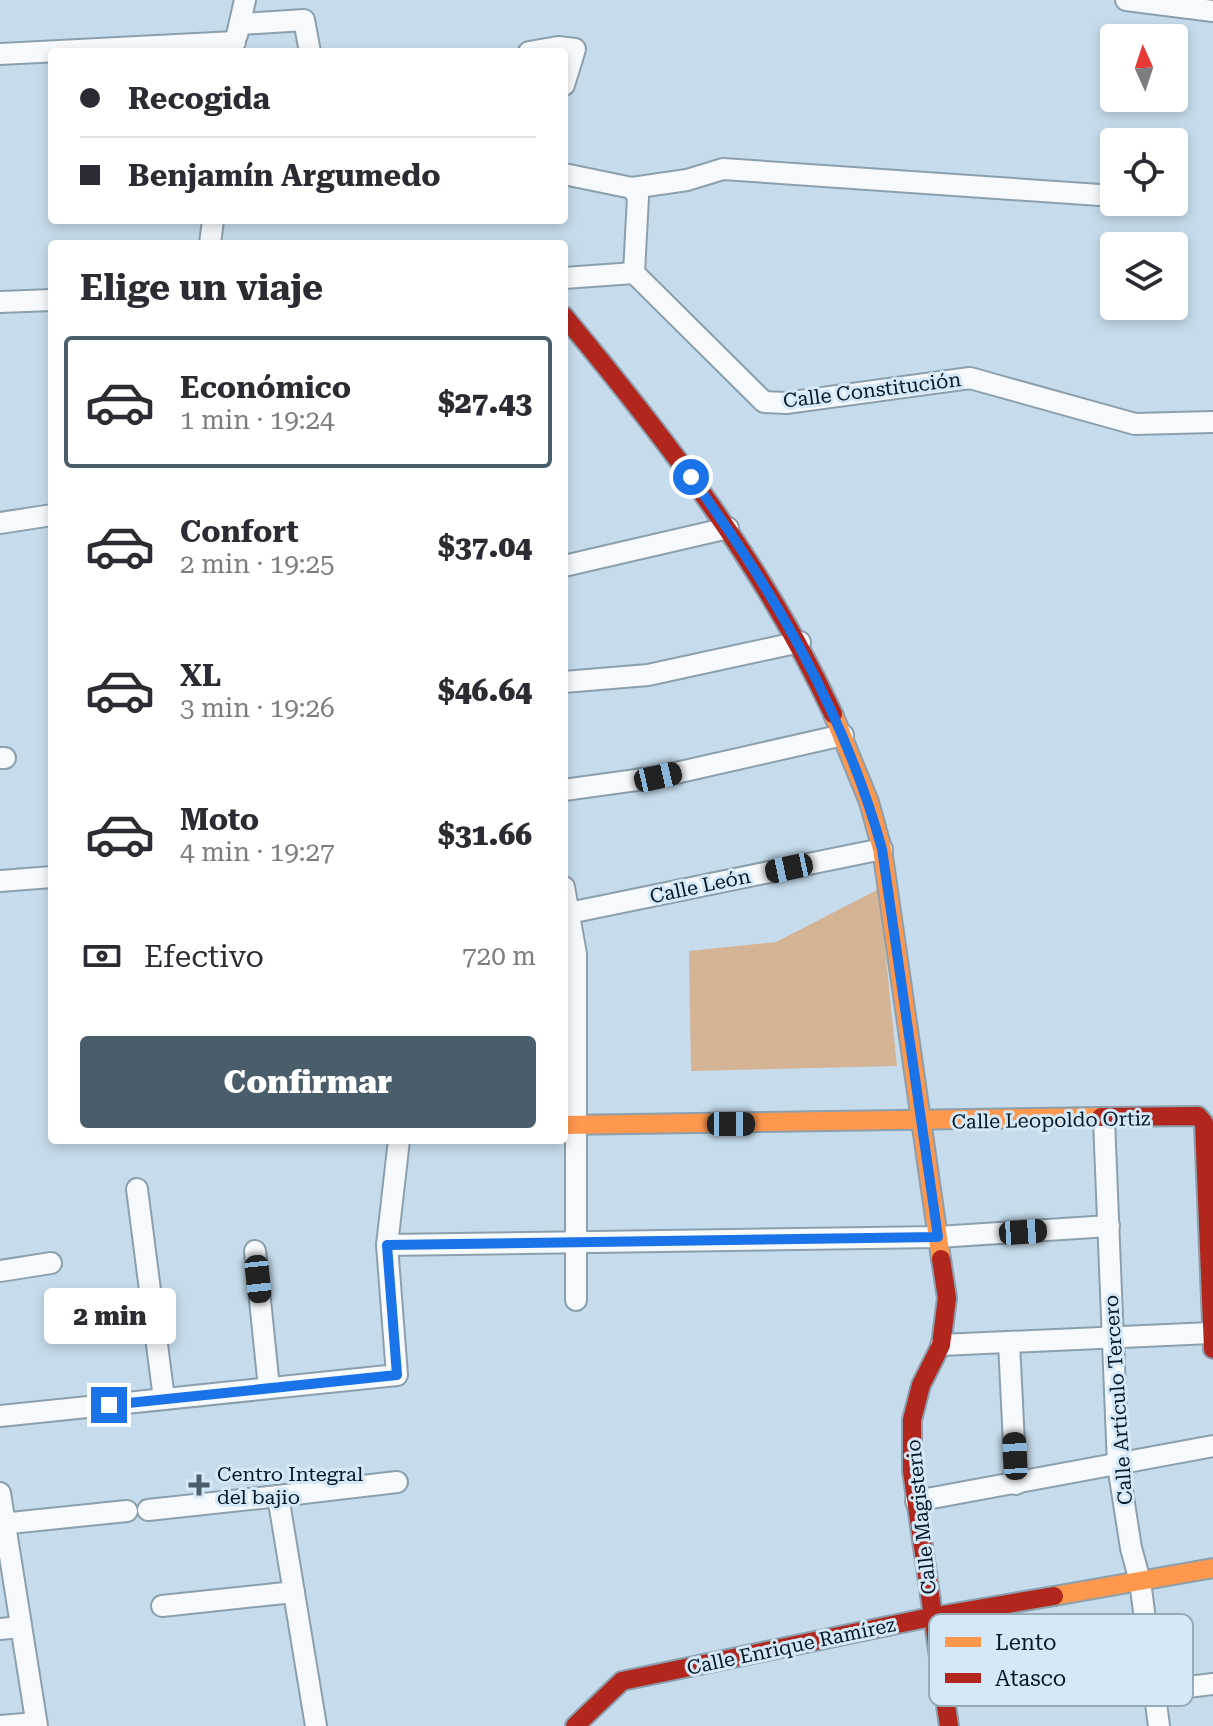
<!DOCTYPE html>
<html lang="es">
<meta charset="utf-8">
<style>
:root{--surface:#fff;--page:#f2f2f3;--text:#2b2b33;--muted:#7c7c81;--line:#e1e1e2;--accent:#495d6b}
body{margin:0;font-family:"Roboto Serif",serif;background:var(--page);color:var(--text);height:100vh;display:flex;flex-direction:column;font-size:30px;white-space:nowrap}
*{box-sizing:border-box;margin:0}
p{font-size:26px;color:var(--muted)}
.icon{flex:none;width:44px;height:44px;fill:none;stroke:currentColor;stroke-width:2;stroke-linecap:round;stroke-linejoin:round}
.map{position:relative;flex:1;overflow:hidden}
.side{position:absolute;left:48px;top:240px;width:520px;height:904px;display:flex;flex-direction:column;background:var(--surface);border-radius:8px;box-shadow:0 4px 12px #0003}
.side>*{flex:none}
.banner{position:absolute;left:48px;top:48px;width:520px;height:176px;border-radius:8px;box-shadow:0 4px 12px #0003;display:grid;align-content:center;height:176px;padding:0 32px;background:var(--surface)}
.needle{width:52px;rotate:357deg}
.fabs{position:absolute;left:1100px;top:24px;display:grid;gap:16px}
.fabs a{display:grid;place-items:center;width:88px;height:88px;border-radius:8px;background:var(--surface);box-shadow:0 4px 12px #0003;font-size:40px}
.end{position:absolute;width:36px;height:36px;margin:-18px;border:10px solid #1a73e8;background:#fff;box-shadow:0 0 0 4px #fff}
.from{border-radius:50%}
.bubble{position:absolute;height:56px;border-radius:8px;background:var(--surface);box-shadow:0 4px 12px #0003;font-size:26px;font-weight:800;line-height:56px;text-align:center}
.car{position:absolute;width:24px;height:48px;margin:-24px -12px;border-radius:10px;box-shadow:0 0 6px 2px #0007;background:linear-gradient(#222 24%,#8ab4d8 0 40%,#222 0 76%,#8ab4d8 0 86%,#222 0)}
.banner b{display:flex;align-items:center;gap:28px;height:76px;font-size:30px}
.banner b+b{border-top:2px solid var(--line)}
.banner i{width:20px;height:20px;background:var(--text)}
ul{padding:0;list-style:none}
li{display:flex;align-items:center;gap:24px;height:132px;margin:0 16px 12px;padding:0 16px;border:4px solid transparent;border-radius:8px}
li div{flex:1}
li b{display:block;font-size:30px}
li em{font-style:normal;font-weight:800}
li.on{border-color:var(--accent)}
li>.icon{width:72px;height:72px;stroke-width:1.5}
h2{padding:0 32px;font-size:36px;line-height:96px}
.pay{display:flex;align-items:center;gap:20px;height:88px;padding:0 32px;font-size:30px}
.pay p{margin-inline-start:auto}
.button{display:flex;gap:16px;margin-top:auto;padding:16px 32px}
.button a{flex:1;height:92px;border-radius:8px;background:var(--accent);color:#fff;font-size:32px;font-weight:800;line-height:92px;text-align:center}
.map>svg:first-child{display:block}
.green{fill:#d4b495}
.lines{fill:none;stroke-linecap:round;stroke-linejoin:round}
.street-casing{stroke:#8c9fac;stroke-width:24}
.slow-casing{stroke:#8c9fac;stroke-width:22}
.jam-casing{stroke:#8c9fac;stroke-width:22}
.street{stroke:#f6fafc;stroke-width:20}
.slow{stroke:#ff974d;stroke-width:18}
.jam{stroke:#b3261e;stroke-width:18}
.route{stroke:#1a73e8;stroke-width:10}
.poi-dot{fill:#495d6b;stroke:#d5e8f7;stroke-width:3}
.labels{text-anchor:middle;stroke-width:6;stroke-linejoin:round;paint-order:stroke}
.street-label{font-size:20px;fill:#061825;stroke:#d5e8f7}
.poi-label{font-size:20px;fill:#061825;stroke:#d5e8f7;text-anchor:start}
.key{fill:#d5e8f7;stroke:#97aab8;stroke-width:2}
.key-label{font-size:22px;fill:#061825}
</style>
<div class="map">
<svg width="1213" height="1726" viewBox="0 0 1213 1726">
<rect width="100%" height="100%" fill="#c6dcec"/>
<path class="green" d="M 879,889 L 897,1066 L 691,1071 L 689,951 L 776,942 Z"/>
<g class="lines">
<g class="street-casing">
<g id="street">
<path d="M 1126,0 L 1213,11"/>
<path d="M 241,24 L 304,20 L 310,52"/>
<path d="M 237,35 L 245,0"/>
<path d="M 529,52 L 558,47 L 575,49 L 564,85"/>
<path d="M 0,54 L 235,42"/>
<path d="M 564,174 L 632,188 L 687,180 L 723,169 L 1114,196"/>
<path d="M 632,188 L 638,197 L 634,273"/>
<path d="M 210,244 L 213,220"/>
<path d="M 634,273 L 764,402 L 786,403 L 970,378 L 1135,424 L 1213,422"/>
<path d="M 564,278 L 634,273"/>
<path d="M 0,302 L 52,300"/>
<path d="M 0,523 L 52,515"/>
<path d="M 564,566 L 728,528"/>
<path d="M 564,682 L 648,675 L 800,642"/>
<path d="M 0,758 L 5,758"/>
<path d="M 564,790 L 658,777 L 843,735"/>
<path d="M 0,881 L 52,877"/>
<path d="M 564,887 L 576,954 L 576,1300"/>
<path d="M 564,914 L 882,849"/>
<path d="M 1104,1120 L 1118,1465 L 1131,1548 L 1140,1581 L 1159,1726"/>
<path d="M 137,1189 L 164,1399"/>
<path d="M 387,1245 L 938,1237 L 1109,1226"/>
<path d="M 255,1251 L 269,1388"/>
<path d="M 0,1271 L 51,1263"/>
<path d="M 1009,1343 L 1016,1484"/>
<path d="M 941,1345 L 1211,1333"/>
<path d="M 0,1416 L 397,1375 L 387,1245 L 399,1140"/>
<path d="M 0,1493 L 37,1726"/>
<path d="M 278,1496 L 397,1482"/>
<path d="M 916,1501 L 1213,1446"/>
<path d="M 148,1510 L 278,1496 L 316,1726"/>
<path d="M 0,1524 L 127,1511"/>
<path d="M 162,1606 L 294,1592"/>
<path d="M 0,1629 L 21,1627"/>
<path d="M 1155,1691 L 1213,1684"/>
<path d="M 0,1726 L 36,1723"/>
</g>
</g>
<g class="slow-casing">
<g id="slow">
<path d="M 833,714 L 869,802 L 882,849 L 941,1259"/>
<path d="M 564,1125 L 1101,1117"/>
<path d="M 1054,1596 L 1213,1568"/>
</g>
</g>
<g class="jam-casing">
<g id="jam">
<path d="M 564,316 C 667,440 765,567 833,714"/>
<path d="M 1101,1117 L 1198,1116 L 1204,1123 L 1213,1349"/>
<path d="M 941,1259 L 947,1298 L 941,1345 L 921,1385 L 912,1420 L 912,1471 L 949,1726"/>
<path d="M 575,1726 L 622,1681 L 931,1617 L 1054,1596"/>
</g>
</g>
<use href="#street" class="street"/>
<use href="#slow" class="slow"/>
<use href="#jam" class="jam"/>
</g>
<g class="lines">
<path class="route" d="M 109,1405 L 397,1375 L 387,1245 L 938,1237 L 882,849 C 844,712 774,591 691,477"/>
</g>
<path class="poi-dot" d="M195 1473h8v8h8v8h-8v8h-8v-8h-8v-8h8z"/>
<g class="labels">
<g class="street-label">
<text transform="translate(872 390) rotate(-7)" y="7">Calle Constitución</text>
<text transform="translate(700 886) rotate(-12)" y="7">Calle León</text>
<text transform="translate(1051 1120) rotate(-1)" y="7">Calle Leopoldo Ortiz</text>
<text transform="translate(1118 1400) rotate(-94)" y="7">Calle Artículo Tercero</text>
<text transform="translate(921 1517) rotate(-96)" y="7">Calle Magisterio</text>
<text transform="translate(791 1646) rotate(-12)" y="7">Calle Enrique Ramírez</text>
</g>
<g class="poi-label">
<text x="217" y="1481">Centro Integral<tspan x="217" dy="23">del bajio</tspan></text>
</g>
</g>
<rect x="929" y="1614" width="264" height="92" rx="12" class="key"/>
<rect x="945" y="1637" width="36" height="10" fill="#ff974d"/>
<rect x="945" y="1673" width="36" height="10" fill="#b3261e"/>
<g class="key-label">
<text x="995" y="1650">Lento</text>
<text x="995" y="1686">Atasco</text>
</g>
</svg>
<div class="fabs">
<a><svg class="needle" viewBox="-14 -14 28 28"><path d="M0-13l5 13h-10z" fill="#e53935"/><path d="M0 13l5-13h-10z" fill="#7c7c81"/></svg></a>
<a><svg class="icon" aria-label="locate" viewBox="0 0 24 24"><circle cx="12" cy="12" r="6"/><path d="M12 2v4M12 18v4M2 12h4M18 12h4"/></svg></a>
<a><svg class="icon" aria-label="layers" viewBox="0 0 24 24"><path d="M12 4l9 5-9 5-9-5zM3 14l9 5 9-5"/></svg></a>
</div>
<i class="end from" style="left:691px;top:477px"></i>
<i class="end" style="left:109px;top:1405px"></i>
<div class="bubble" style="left:44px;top:1288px;width:132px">2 min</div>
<i class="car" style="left:658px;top:777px;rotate:77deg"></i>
<i class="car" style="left:789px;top:868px;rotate:258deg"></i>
<i class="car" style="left:731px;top:1124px;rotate:90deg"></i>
<i class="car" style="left:1023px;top:1232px;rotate:86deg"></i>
<i class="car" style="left:258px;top:1279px;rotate:174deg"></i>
<i class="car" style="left:1015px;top:1456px;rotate:357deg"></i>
<div class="banner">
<b><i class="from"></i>Recogida</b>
<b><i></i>Benjamín Argumedo</b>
</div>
<section class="side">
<h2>Elige un viaje</h2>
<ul>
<li class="on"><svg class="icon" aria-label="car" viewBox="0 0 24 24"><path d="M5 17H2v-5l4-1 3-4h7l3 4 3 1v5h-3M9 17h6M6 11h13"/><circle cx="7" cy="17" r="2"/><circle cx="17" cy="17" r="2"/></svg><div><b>Económico</b><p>1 min · 19:24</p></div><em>$27.43</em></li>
<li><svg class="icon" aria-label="car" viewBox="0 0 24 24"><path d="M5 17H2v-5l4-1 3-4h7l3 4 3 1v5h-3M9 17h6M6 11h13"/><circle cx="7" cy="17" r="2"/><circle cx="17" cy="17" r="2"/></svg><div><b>Confort</b><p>2 min · 19:25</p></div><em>$37.04</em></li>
<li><svg class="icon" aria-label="car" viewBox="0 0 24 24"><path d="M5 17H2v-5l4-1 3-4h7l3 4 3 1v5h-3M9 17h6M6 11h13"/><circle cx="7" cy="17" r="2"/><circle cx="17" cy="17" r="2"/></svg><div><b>XL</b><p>3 min · 19:26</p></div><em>$46.64</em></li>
<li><svg class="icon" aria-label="car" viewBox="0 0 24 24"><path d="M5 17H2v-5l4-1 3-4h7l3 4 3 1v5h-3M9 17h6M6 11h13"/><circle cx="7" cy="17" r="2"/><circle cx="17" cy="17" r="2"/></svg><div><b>Moto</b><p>4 min · 19:27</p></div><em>$31.66</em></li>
</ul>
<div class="pay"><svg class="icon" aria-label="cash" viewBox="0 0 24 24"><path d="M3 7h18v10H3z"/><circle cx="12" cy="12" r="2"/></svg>Efectivo<p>720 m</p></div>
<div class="button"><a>Confirmar</a></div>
</section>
</div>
